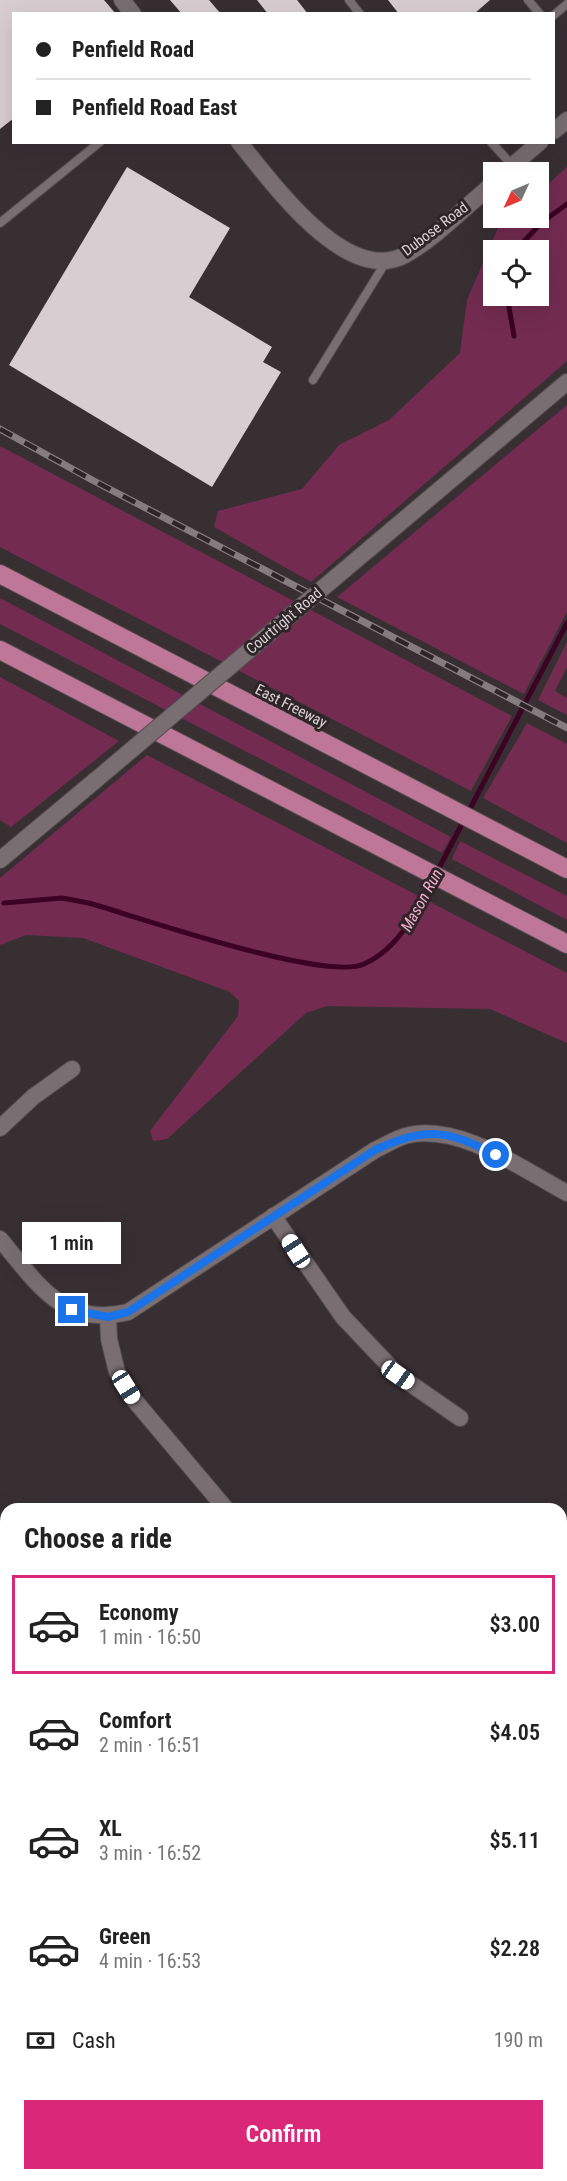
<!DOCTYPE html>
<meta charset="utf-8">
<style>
:root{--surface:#fff;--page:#f2f2f2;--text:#222;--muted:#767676;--line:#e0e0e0;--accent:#db2777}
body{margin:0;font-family:"Roboto Condensed",sans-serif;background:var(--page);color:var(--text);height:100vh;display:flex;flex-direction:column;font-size:22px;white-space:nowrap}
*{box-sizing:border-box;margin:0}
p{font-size:20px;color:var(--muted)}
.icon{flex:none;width:33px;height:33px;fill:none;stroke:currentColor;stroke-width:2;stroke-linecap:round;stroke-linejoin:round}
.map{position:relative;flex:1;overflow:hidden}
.panel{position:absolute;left:0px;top:1503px;width:567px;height:678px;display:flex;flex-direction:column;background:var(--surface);border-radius:18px 18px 0 0;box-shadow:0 6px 24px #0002}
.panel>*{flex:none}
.guide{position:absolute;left:12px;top:12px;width:543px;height:132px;border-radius:0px;box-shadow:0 6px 24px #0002;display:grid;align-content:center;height:132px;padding:0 24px;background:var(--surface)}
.needle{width:39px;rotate:226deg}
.tools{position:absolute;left:483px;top:162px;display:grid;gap:12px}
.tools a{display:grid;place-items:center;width:66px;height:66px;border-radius:0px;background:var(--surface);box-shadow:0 6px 24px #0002;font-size:30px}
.end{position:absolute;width:27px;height:27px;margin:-14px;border:8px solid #1a73e8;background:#fff;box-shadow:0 0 0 3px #fff}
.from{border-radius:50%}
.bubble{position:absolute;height:42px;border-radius:0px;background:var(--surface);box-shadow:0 6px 24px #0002;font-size:20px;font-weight:600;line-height:42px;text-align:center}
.car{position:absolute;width:18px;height:36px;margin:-18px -9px;border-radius:8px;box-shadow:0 0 4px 2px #0007;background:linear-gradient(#fff 24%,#345 0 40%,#fff 0 76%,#345 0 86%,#fff 0)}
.guide b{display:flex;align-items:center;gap:21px;height:57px;font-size:22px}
.guide b+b{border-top:2px solid var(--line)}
.guide i{width:15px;height:15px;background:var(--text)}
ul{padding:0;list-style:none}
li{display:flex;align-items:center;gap:18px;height:99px;margin:0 12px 9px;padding:0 12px;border:3px solid transparent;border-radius:0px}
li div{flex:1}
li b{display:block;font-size:22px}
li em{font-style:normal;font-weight:600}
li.current{border-color:var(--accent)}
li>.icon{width:54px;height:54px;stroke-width:1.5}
h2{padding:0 24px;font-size:27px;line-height:72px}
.pay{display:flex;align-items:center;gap:15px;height:66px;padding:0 24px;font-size:22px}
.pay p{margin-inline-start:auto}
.action{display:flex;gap:12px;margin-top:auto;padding:12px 24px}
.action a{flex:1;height:69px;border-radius:0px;background:var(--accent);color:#fff;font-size:24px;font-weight:600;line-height:69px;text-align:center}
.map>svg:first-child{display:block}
.green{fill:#732c50;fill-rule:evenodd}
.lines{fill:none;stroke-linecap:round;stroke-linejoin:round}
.stream{stroke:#3c0123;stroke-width:5}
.building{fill:#d8cdd1}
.service-casing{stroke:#534c4f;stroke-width:10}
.minor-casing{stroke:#534c4f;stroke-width:18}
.tertiary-casing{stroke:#534c4f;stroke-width:18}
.motorway-casing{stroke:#534c4f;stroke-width:20}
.service{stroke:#796f73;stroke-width:8}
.minor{stroke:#796f73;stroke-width:16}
.tertiary{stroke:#796f73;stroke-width:16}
.motorway{stroke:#bf7797;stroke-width:18}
.rail-casing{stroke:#847d80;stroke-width:7}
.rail{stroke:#2e2529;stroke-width:4.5;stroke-dasharray:14;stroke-linecap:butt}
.tertiary-bridge-casing{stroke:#534c4f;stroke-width:18;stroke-linecap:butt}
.tertiary-bridge{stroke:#796f73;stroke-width:16}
.route{stroke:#1a73e8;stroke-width:8}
.labels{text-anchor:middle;stroke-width:6;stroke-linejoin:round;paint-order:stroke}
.street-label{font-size:15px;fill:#d9d3d5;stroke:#2e2529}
.water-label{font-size:16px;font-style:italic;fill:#f4aecc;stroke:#2e2529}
</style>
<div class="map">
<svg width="567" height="2181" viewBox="0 0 567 2181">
<rect width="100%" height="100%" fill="#382f33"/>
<g class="green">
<path d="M 567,167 L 567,361 L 311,582 L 214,527 L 218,511 L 302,489 L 339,445 L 389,420 L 460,353 L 467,300 L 498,228 L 509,218 L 538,218 L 539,192 ZM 494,250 L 538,250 L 538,296 L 494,296 Z"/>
<path d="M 567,405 L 567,612 L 524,694 L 337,597 Z"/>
<path d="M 0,446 L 512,716 L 471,791 L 0,547 Z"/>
<path d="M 0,598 L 451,837 L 442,853 L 0,624 Z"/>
<path d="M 567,642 L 567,667 L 555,691 L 567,698 L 567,715 L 538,700 Z"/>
<path d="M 0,677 L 119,741 L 11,827 L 0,820 Z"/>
<path d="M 527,723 L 567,744 L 567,843 L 483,798 Z"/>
<path d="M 147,755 L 567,973 L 567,1043 L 490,1009 L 327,1006 L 306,1013 L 167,1139 L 153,1141 L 150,1131 L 238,1016 L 239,1001 L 230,992 L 83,938 L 26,935 L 0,945 L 0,878 Z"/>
<path d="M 460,841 L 567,896 L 567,920 L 452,859 Z"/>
</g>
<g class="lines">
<g class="stream">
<path d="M 516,250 L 541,223 L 567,204"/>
<path d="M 507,296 L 514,336"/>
<path d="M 4,903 L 62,898 L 89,903 C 138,917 325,982 364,964 C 387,954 402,934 415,914 L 567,623"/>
</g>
</g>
<g class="building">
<path d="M 0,0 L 104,0 L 116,14 L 14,14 L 14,118 L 0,129 Z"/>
<path d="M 170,0 L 209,0 L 221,14 L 182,14 Z"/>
<path d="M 257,0 L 297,0 L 308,14 L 268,14 Z"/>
<path d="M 388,0 L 490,0 L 474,14 L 399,14 Z"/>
<path d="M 127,167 L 230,228 L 189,297 L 272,347 L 263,362 L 281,372 L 212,487 L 9,365 Z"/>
</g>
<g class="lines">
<g class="service-casing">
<g id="service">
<path d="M 349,0 L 360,14"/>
<path d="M 528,0 L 540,14"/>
<path d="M 554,15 L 567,4"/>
<path d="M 491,142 L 513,166"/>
<path d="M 0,223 L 100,142"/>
<path d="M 313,380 L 387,260"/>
</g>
</g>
<g class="minor-casing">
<g id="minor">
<path d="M 122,0 L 133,14"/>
<path d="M 554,131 L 567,120"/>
<path d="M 239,142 C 271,181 346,287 405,255 C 437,237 466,206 494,183"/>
<path d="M 505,172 L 540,142"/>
<path d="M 0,1128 L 33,1097 L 72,1069"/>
<path d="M 273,1216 L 343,1317 L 398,1375 L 460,1418"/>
<path d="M 0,1239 C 37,1283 63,1328 128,1312 L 375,1150 C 386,1145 398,1137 409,1135 C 461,1124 522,1169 567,1193"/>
<path d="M 108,1317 L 109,1339 L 117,1372 L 135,1401 L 226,1509"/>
<path d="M 561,1650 L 567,1645"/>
<path d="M 0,1665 L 6,1672"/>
<path d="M 561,1909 L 567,1916"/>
<path d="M 0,2174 L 12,2181"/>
<path d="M 425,2175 L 430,2181"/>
</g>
</g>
<g class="tertiary-casing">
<g id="tertiary">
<path d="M 368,550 L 567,382"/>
<path d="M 0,860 L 97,779"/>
</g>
</g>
<g class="motorway-casing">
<g id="motorway">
<path d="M 0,574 L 567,869"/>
<path d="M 0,650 L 567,944"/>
</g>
</g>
<use href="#service" class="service"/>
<use href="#minor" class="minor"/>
<use href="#tertiary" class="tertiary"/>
<use href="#motorway" class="motorway"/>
<g class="rail-casing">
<path id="rail" d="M 0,429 L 94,481 L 567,728"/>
</g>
<use href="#rail" class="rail"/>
<g class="tertiary-bridge-casing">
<path id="tertiary-bridge" d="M 97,779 L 368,550"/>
</g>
<use href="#tertiary-bridge" class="tertiary-bridge"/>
</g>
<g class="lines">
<path class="route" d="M 72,1310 L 108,1317 L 128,1312 L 375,1150 C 426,1127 446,1129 496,1155"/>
</g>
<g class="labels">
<g class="street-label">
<text transform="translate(435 229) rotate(-37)" y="5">Dubose Road</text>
<text transform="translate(284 621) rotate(-40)" y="5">Courtright Road</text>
<text transform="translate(291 706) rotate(27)" y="5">East Freeway</text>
</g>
<g class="water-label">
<text transform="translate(421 900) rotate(-61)" y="6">Mason Run</text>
</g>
</g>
</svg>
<div class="tools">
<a><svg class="needle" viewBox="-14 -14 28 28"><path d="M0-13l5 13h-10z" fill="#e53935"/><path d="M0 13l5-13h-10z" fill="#767676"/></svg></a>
<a><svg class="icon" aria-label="locate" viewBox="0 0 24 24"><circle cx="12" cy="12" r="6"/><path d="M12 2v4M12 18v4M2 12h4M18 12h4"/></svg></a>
</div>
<i class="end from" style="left:496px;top:1155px"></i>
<i class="end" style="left:72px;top:1310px"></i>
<div class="bubble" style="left:22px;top:1222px;width:99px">1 min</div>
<i class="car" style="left:296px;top:1251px;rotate:327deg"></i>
<i class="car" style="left:398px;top:1375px;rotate:125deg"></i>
<i class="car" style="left:126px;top:1387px;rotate:148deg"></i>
<div class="guide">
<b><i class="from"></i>Penfield Road</b>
<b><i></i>Penfield Road East</b>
</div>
<section class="panel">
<h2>Choose a ride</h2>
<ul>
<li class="current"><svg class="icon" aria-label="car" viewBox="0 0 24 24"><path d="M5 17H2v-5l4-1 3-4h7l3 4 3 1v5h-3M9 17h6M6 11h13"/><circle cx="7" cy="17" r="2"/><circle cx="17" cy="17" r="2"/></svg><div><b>Economy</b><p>1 min · 16:50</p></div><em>$3.00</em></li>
<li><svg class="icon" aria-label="car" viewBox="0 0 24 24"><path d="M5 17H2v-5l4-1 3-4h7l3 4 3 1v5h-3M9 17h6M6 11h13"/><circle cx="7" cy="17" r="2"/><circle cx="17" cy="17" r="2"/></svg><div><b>Comfort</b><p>2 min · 16:51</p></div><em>$4.05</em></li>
<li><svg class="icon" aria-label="car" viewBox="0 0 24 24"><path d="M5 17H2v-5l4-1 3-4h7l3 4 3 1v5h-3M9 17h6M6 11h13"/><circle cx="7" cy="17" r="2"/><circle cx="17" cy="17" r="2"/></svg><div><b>XL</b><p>3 min · 16:52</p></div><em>$5.11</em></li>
<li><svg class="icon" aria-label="car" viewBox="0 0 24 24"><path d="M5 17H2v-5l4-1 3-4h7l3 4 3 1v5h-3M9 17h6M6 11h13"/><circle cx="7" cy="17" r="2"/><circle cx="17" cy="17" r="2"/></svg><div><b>Green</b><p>4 min · 16:53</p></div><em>$2.28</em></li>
</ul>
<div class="pay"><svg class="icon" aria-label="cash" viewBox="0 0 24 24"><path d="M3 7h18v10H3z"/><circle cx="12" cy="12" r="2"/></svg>Cash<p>190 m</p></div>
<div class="action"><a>Confirm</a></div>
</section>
</div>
